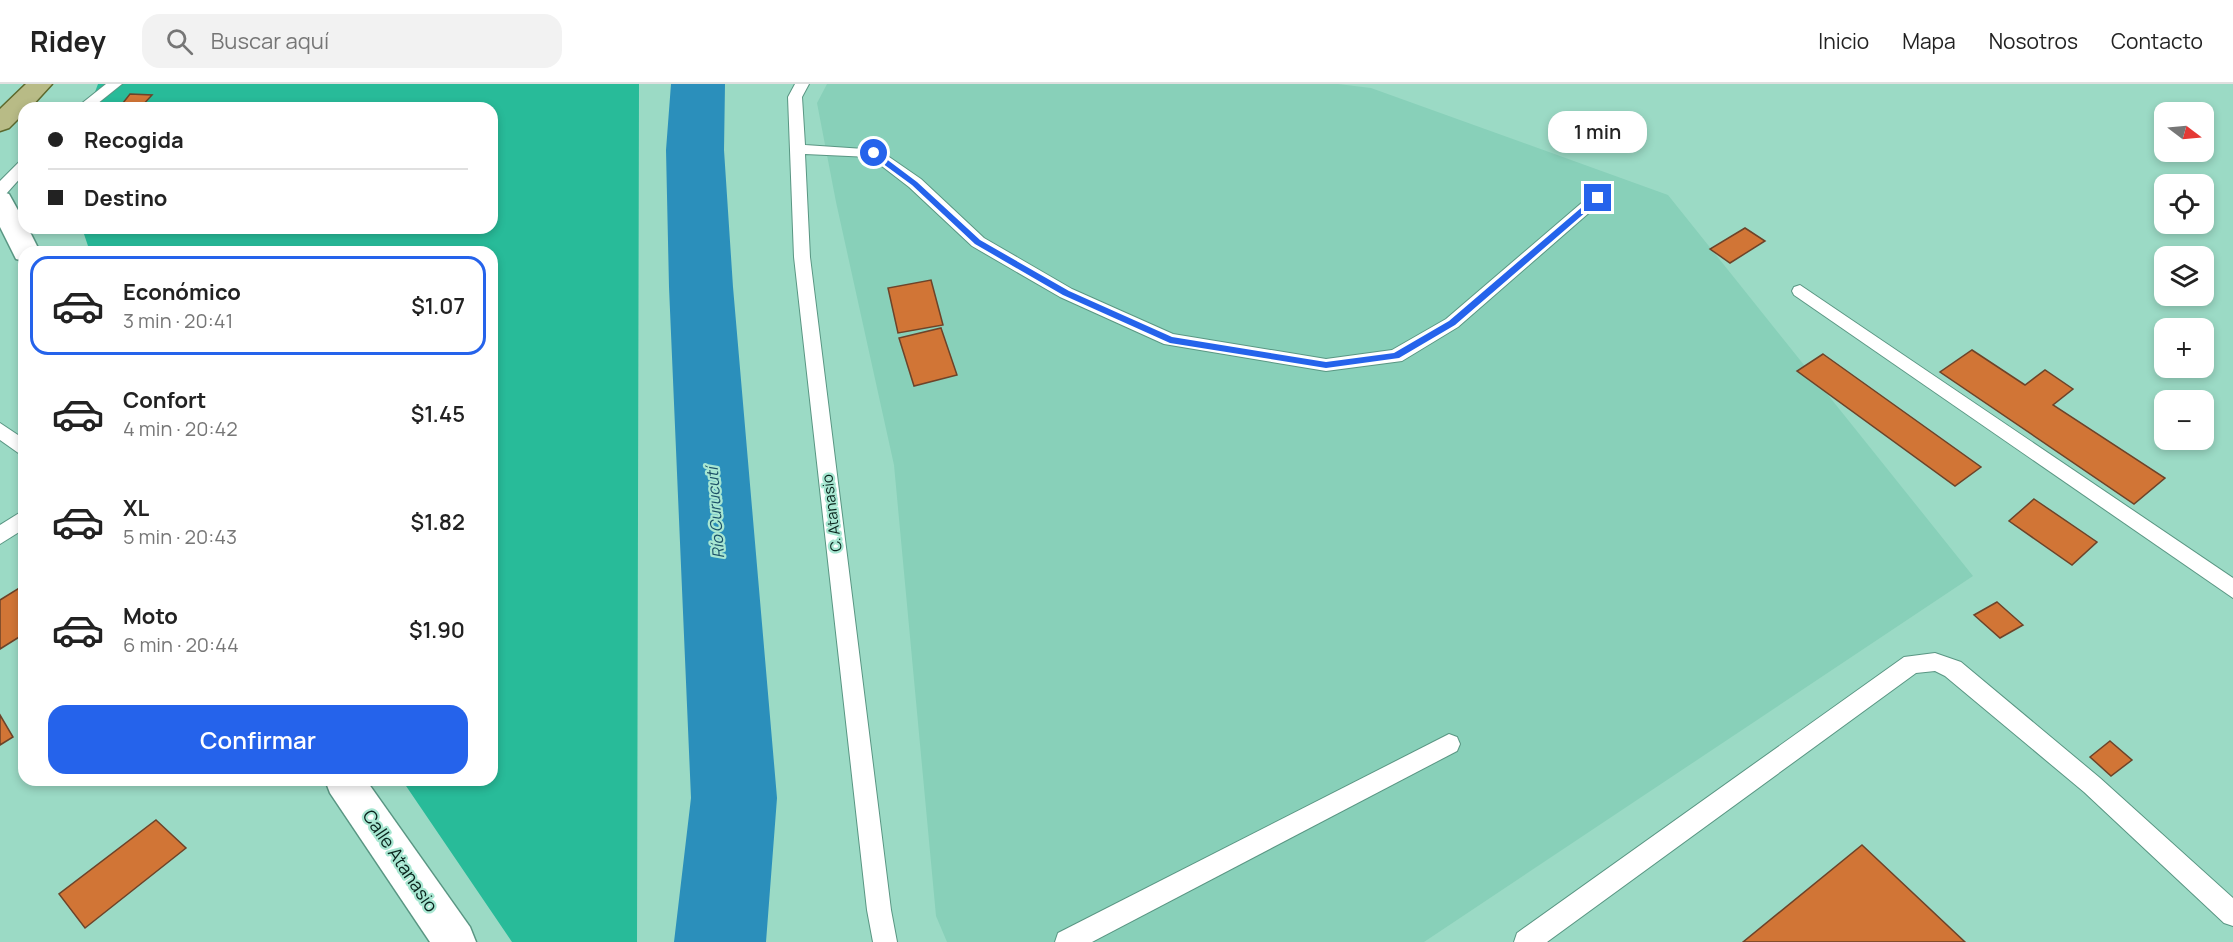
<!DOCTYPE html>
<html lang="es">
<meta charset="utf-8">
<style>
:root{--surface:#fff;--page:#f2f2f2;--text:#222;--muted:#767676;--line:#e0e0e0;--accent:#2563eb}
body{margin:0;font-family:Manrope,sans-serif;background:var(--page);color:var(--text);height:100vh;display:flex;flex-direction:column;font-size:22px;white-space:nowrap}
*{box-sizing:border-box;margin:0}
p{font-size:20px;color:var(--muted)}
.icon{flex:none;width:33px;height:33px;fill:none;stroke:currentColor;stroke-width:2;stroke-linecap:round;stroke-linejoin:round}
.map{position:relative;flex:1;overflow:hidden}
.side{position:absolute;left:18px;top:162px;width:480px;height:540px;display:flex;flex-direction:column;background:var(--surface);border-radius:18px;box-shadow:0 3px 9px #0003}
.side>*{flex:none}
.hud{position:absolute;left:18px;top:18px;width:480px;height:132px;border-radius:18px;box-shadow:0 3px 9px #0003;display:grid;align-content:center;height:132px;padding:0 30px;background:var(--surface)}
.needle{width:39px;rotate:106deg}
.tools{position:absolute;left:2154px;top:18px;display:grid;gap:12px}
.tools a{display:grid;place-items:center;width:60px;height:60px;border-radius:12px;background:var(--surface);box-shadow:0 3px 9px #0003;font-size:30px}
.end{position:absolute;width:27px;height:27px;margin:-14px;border:8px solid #2563eb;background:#fff;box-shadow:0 0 0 3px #fff}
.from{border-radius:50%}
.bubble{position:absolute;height:42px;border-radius:18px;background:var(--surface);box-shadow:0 3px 9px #0003;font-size:20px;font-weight:600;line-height:42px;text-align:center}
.hud b{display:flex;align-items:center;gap:21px;height:57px;font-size:22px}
.hud b+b{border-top:2px solid var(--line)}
.hud i{width:15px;height:15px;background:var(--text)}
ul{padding:10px 0 0;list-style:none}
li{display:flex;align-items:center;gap:18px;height:99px;margin:0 12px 9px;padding:0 18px;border:3px solid transparent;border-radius:18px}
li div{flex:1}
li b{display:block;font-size:22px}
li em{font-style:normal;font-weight:600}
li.on{border-color:var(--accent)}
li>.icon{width:54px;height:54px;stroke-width:1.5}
.action{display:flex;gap:12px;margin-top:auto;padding:12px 30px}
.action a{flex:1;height:69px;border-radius:18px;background:var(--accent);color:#fff;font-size:24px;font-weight:600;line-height:69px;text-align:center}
header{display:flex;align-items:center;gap:36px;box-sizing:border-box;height:84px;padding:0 30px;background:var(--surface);border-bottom:2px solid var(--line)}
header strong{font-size:28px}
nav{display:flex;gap:33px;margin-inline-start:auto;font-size:21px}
.search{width:420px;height:54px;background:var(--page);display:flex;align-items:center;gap:15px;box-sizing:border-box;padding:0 21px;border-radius:18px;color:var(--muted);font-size:22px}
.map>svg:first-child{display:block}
.built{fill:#88d0b9}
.green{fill:#28bb99}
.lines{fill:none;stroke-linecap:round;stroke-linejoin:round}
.river{fill:#2b8fbb;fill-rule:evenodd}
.building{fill:#d17536;stroke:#6d4329;stroke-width:1.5}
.service-casing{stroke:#599683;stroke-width:2}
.minor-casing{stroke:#599683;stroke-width:3}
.primary-casing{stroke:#5d692d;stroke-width:3}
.service{fill:#fff;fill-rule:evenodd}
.minor{fill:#fff;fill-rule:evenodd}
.primary{fill:#b8bb86;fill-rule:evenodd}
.route{fill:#2563eb}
.labels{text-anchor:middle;stroke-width:4.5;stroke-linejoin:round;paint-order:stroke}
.street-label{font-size:15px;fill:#0a241d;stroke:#a8e7d2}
.water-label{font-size:16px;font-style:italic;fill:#1d5169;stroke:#a8e7d2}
.near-street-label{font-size:18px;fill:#0a241d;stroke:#a8e7d2}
</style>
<header>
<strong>Ridey</strong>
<div class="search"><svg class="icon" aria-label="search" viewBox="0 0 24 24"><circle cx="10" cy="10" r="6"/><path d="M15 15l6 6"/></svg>Buscar aquí</div>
<nav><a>Inicio</a><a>Mapa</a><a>Nosotros</a><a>Contacto</a></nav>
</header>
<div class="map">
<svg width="2233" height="858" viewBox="0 0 2233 858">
<rect width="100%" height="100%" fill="#9bdac5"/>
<path class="built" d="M 827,0 L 1338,0 L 1371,4 L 1668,111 L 1973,492 L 1424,858 L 947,858 L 936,832 L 894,381 L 836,118 L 817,19 Z"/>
<path class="green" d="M 98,0 L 639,0 L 637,858 L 512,858 L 402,696 L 492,696 L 492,168 L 90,168 L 82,144 L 492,144 L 492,24 L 89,24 Z"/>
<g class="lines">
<path class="river" d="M 671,0 L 725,0 L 724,66 L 733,203 L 777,714 L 766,858 L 674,858 L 691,714 L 669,203 L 666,66 Z"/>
</g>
<g class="building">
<path d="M 130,10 L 152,11 L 140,24 L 119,24 Z"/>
<path d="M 1745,144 L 1765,157 L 1730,179 L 1710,165 Z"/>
<path d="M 931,196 L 943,241 L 898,249 L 888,204 Z"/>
<path d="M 941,244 L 957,291 L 914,302 L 899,254 Z"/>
<path d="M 1972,266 L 2025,301 L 2045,286 L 2073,305 L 2053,321 L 2165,394 L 2134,420 L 1940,288 Z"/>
<path d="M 1823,270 L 1981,383 L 1955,402 L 1797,287 Z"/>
<path d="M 2034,415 L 2097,458 L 2072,481 L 2009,437 Z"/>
<path d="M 24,501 L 24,550 L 0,565 L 0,516 Z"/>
<path d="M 1997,518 L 2023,541 L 2000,554 L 1974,531 Z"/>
<path d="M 0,631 L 13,653 L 0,661 Z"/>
<path d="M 2110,657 L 2132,676 L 2111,692 L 2090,673 Z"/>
<path d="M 156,736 L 186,764 L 85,844 L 59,810 Z"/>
<path d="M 1862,761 L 1965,858 L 1743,858 Z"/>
</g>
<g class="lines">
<g class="service-casing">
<g id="service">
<path d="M 106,0 L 122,0 L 92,24 L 76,24 Z"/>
<path d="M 795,0 L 809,0 L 802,13 L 805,61 L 879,66 L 921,95 L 984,154 L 1072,205 L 1173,250 L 1326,275 L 1392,266 L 1446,235 L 1592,110 L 1598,109 L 1606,114 L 1458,243 L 1402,277 L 1326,287 L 1164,260 L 1060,213 L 972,162 L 909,103 L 870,73 L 805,70 L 810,173 L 891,826 L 897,858 L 873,858 L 867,826 L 794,173 L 788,13 Z"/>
<path d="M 24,76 L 24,90 L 6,110 L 0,111 L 0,97 L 19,78 Z"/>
<path d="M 1800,201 L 2233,494 L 2233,514 L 1794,211 L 1792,207 L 1794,203 Z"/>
<path d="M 0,339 L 24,355 L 24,373 L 0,356 Z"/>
<path d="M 24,426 L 24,445 L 0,460 L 0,441 Z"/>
<path d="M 1935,569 L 1961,578 L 2100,694 L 2233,814 L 2233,842 L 2224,839 L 2084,708 L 1945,592 L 1935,587 L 1916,589 L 1547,858 L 1514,858 L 1517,849 L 1904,573 Z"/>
<path d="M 1449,650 L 1457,653 L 1460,660 L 1457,667 L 1092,858 L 1055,858 L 1058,849 Z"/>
</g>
</g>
<g class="minor-casing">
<g id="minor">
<path d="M 0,107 L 9,110 L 24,137 L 24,144 L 28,144 L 40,168 L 24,168 L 24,177 L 16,175 L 0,143 Z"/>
<path d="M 325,696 L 366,696 L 470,843 L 476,858 L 430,858 L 330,709 Z"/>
</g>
</g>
<g class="primary-casing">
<path id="primary" d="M 26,0 L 52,0 L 30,24 L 24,24 L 24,29 L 9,44 L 0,47 L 0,25 Z"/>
</g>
<use href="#service" class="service"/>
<use href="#minor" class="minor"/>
<use href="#primary" class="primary"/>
</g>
<path class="route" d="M 871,68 L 877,68 L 917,98 L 980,156 L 1069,207 L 1172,253 L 1326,278 L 1394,269 L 1449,237 L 1595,112 L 1602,114 L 1455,241 L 1399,274 L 1326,284 L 1170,259 L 1063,211 L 975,160 L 912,101 L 871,71 Z"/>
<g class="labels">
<g class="street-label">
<text transform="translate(832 429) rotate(-97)" y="5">C. Atanasio</text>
</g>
<g class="water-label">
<text transform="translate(715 429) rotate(-94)" y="6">Río Curucutí</text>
</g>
<g class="near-street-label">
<text transform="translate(400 777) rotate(56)" y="6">Calle Atanasio</text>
</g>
</g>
</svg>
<div class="tools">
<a><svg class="needle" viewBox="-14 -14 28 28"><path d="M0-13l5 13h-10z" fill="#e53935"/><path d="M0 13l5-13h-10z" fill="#767676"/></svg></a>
<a><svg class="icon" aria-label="locate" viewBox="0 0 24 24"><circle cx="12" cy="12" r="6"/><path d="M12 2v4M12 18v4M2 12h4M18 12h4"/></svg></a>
<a><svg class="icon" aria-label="layers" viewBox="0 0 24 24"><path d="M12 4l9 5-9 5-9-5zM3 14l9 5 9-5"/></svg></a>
<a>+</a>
<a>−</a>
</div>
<i class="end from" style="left:874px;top:69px"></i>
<i class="end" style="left:1598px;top:114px"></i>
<div class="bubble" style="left:1548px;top:27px;width:99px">1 min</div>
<div class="hud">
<b><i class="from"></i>Recogida</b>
<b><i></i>Destino</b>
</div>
<section class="side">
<ul>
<li class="on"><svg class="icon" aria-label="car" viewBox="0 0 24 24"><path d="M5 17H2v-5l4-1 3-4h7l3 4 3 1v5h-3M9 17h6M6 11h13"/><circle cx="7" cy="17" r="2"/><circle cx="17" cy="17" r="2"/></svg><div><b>Económico</b><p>3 min · 20:41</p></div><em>$1.07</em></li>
<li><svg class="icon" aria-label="car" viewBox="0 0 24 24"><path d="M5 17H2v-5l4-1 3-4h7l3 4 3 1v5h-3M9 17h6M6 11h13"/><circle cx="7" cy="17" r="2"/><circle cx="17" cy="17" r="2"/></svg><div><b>Confort</b><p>4 min · 20:42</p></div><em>$1.45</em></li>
<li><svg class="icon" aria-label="car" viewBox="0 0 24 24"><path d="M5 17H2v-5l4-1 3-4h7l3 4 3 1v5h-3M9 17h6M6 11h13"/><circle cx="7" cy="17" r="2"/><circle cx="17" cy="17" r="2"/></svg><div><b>XL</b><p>5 min · 20:43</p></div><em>$1.82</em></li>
<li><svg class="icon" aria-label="car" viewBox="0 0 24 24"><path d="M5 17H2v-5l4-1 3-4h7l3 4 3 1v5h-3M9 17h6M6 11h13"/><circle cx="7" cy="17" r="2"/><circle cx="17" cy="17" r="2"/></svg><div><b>Moto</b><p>6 min · 20:44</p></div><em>$1.90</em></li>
</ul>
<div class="action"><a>Confirmar</a></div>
</section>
</div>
